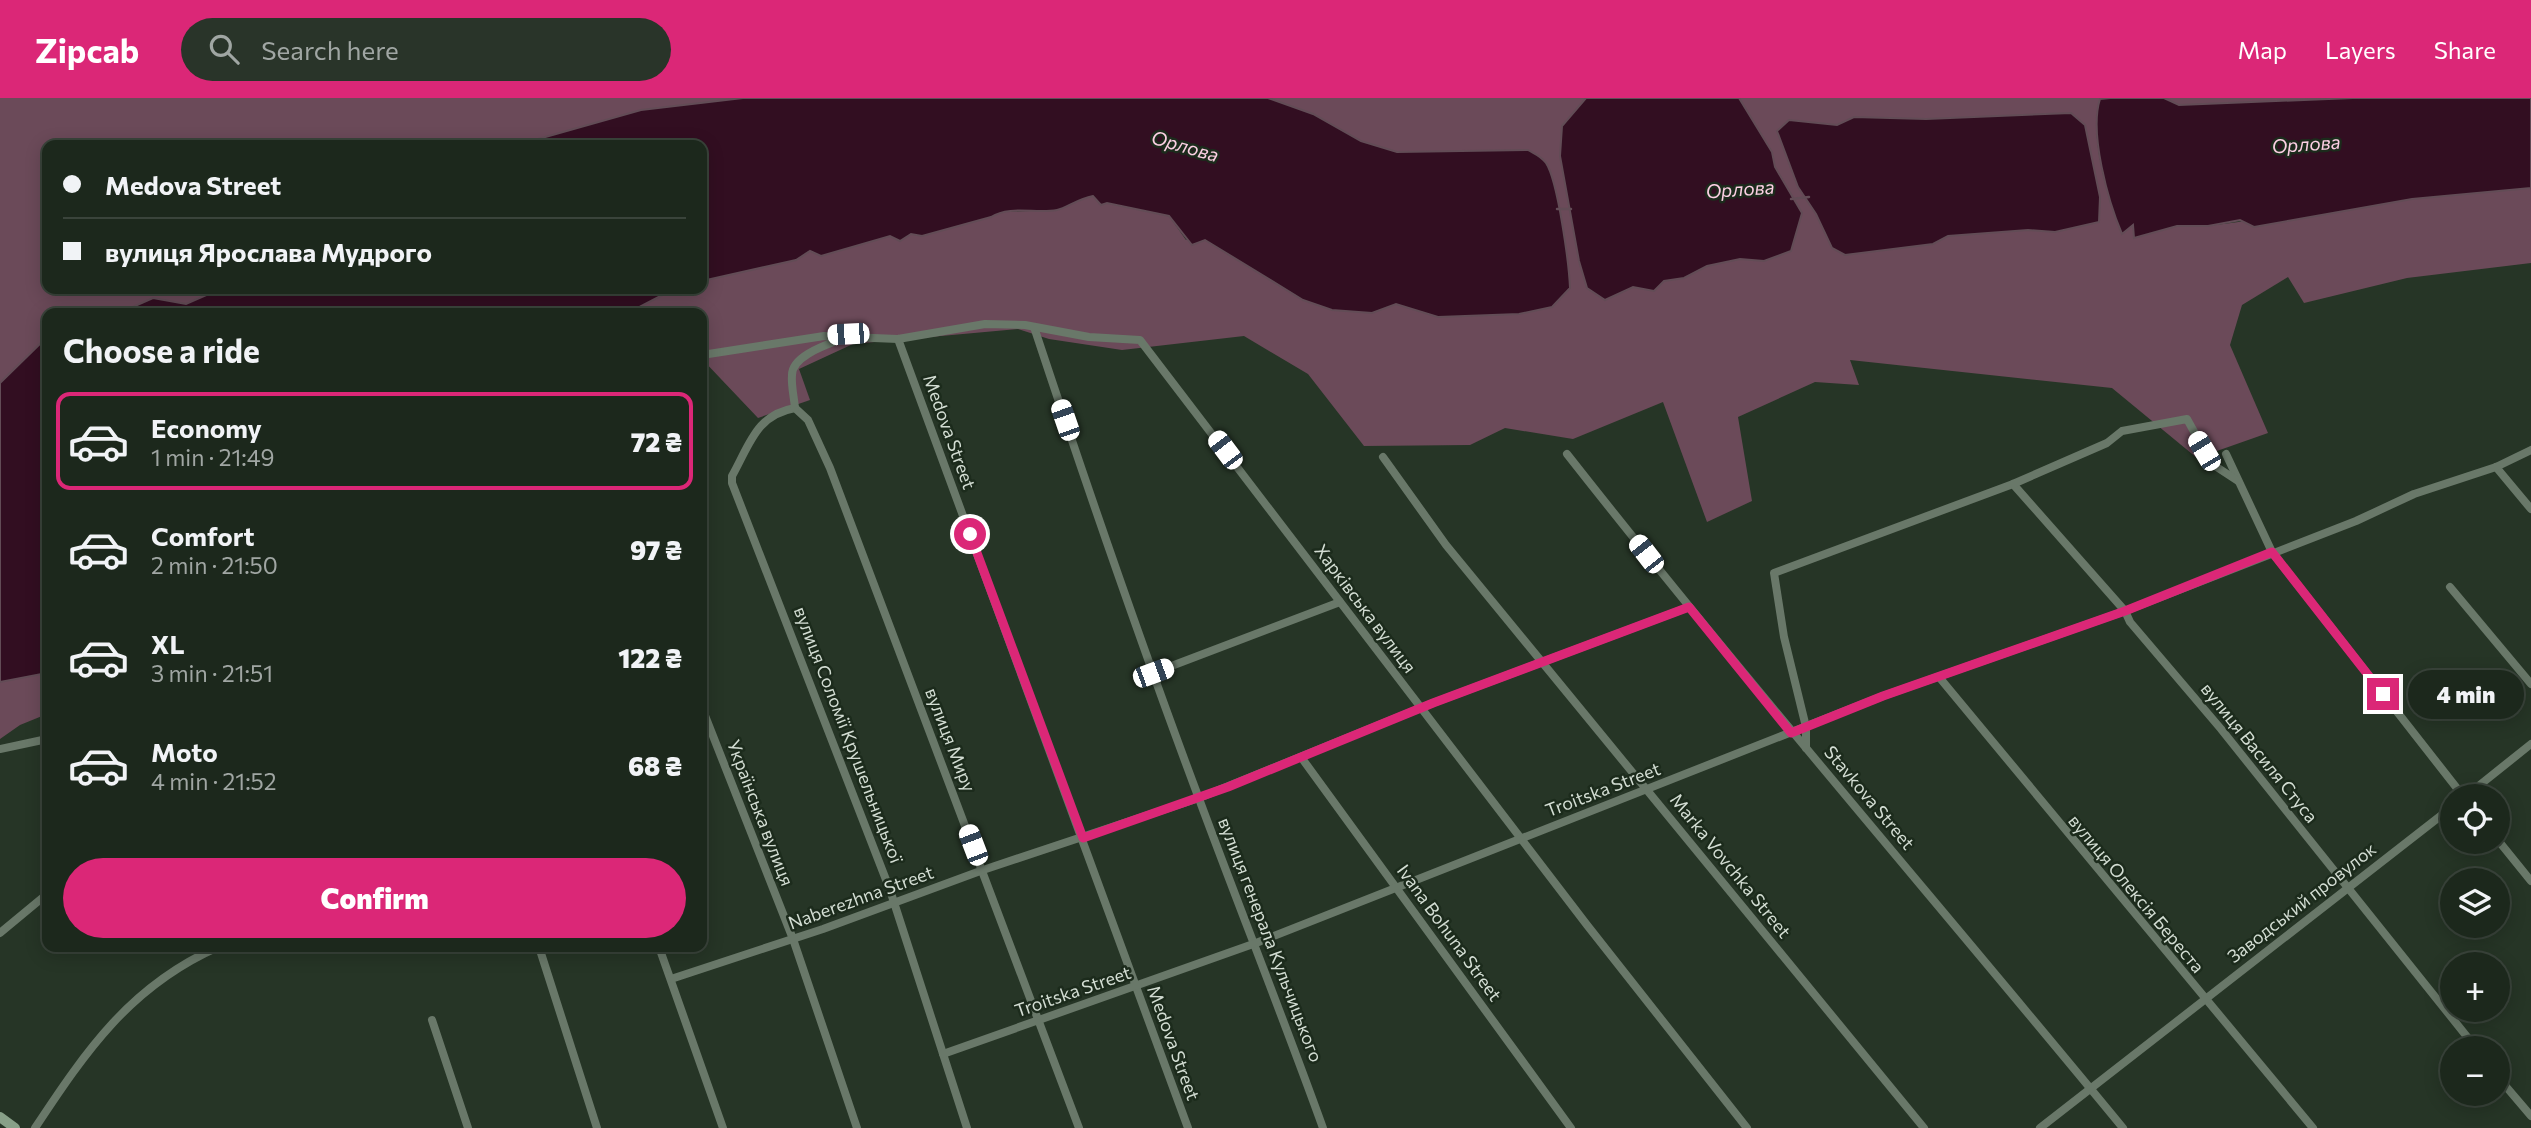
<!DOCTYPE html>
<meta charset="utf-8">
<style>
:root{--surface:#1c281c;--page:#293429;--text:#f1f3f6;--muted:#a0a6a3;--line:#3a443b;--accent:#db2777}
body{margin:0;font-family:Commissioner,sans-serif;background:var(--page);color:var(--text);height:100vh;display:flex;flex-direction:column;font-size:26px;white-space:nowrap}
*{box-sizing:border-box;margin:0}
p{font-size:23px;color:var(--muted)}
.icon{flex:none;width:38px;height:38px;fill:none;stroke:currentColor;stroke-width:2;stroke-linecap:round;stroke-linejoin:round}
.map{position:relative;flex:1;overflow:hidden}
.side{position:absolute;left:42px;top:210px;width:665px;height:644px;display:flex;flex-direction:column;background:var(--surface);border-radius:14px;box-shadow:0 4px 18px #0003,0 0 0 2px var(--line)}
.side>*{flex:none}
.hud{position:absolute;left:42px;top:42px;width:665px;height:154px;border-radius:14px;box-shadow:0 4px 18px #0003,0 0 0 2px var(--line);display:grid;align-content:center;height:154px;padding:0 21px;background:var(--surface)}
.controls{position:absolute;left:2440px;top:686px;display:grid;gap:14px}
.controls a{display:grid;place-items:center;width:70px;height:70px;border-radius:50%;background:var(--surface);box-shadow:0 4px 18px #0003,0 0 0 2px var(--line);font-size:35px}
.end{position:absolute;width:32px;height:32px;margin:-16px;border:9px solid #db2777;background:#fff;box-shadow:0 0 0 4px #fff}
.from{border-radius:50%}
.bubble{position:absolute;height:49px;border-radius:24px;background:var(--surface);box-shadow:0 4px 18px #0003,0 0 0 2px var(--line);font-size:23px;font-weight:800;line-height:49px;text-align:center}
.car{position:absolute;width:21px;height:42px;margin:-21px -10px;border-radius:9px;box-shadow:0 0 5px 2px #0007;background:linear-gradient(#fff 24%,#345 0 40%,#fff 0 76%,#345 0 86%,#fff 0)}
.hud b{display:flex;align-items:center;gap:24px;height:66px;font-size:26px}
.hud b+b{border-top:2px solid var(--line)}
.hud i{width:18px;height:18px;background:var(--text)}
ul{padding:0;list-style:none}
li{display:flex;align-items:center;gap:21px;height:98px;margin:0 14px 10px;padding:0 7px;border:4px solid transparent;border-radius:14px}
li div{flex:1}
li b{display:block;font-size:26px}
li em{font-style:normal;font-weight:800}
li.on{border-color:var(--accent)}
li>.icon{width:63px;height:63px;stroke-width:1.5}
h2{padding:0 21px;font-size:32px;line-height:84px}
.button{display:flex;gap:14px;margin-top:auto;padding:14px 21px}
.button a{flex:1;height:80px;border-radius:42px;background:var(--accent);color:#fff;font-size:28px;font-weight:800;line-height:80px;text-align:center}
header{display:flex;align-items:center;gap:42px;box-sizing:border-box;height:98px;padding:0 35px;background:var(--accent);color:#fff}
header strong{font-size:33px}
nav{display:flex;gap:38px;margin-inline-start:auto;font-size:24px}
.search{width:490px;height:63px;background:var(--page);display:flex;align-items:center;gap:18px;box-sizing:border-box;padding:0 24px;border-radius:38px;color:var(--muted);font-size:26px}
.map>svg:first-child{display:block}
.green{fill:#6b4a59;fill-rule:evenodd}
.water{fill:#320e21;stroke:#624c56;stroke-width:2}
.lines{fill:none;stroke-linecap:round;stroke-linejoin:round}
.stream{stroke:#624c56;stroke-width:2.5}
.street{stroke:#697869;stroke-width:8}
.secondary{stroke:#88a088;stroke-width:10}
.route{stroke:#db2777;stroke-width:9}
.labels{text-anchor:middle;stroke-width:5;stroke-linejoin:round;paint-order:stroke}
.street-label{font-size:18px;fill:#d3ddd3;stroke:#1c2b1c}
.water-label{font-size:19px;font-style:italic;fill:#fccfe3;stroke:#1c2b1c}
</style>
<header>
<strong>Zipcab</strong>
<div class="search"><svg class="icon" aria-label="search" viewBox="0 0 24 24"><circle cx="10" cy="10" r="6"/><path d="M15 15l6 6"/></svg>Search here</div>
<nav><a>Map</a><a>Layers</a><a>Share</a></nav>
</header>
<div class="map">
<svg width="2531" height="1030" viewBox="0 0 2531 1030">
<rect width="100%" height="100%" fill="#263526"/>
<g class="green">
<path d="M 0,0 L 743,0 L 641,12 L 517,47 L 47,47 L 47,191 L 220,191 L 186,206 L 153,200 L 119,215 L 47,215 L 47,239 L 0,285 Z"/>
<path d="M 1268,0 L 1586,0 L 1562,28 L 1560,58 L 1579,163 L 1587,190 L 1605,202 L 1633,189 L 1654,193 L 1664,183 L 1684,180 L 1707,168 L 1740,161 L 1764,163 L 1802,115 L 1775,68 L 1772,54 L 1739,0 L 2110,0 L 2100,1 C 2088,37 2108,101 2122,135 L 2133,127 L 2134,139 L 2177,128 L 2208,128 L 2412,101 L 2531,90 L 2531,165 L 2407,180 L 2304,205 L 2288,179 L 2242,207 L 2230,247 L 2268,335 L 2197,360 L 2112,290 L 1850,262 L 1859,287 L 1815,284 L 1738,319 L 1752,403 L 1707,424 L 1663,304 L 1573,341 L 1505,330 L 1470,347 L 1364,348 L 1308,276 L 1244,238 L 1122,252 L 1049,241 L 1018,231 L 853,246 L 799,271 L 810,302 L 758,320 L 702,261 L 702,215 L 628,215 L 674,191 L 702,191 L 702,183 L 796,162 L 810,153 L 821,158 L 890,138 L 991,119 L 999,114 L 1058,112 L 1075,101 L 1093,98 L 1107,105 L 1169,118 L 1186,142 L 1205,142 L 1332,212 L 1372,215 L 1396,206 L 1438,219 L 1471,216 L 1528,52 L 1397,54 L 1361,43 L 1313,16 ZM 2071,15 L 2085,27 L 2100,99 L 2055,134 L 2028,132 L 1948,138 L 1933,146 L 1832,150 L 1816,116 L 1798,89 L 1777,33 L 1789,22 L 1837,27 L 1854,19 L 1926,21 Z"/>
<path d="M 2164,0 L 2353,0 L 2179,7 Z"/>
<path d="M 47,575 L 47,616 L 20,627 L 0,641 L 0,584 Z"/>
</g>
<g class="water">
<path d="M 743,0 L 1268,0 L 1313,16 L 1361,43 L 1397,54 L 1528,52 C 1535,56 1541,58 1546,65 C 1558,83 1569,166 1570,190 L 1552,209 L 1519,216 L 1438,219 L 1396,206 L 1372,215 L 1332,212 L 1303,202 L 1205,142 L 1192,147 L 1169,118 L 1107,105 L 1101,107 L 1093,98 C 1077,101 1067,110 1057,112 C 1036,116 1010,107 991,119 L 922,138 L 911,136 L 900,143 L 890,138 L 821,158 L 810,153 L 796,162 L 702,183 L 702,47 L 517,47 L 641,12 Z"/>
<path d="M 1586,0 L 1739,0 L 1772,54 L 1775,69 L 1802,115 L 1791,153 L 1764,163 L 1740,161 L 1707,168 L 1684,180 L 1664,183 L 1654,193 L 1633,189 L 1605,202 L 1587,190 L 1579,163 L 1560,58 L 1562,28 Z"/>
<path d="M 2110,0 L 2164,0 L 2179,7 L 2353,0 L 2531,0 L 2531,90 L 2412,101 L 2254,129 L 2240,122 L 2208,128 L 2177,128 L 2134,140 L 2133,127 L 2122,136 C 2108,103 2089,35 2100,1 Z"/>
<path d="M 2071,15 L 2085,27 L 2100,99 L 2099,124 L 2055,134 L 2028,132 L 1948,138 L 1933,146 L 1845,157 L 1832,150 L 1816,116 L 1798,89 L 1777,33 L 1789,22 L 1837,27 L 1854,19 L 1926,21 Z"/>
<path d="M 220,191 L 674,191 L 628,215 L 119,215 L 153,200 L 186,206 Z"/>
<path d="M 47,239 L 47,575 L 0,584 L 0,285 Z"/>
</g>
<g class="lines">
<g class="stream">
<path d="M 1791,101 L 1809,99"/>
<path d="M 1557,111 L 1571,111"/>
</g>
<g class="street">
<path d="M 1034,229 C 1086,386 1140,543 1198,698 C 1239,809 1283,919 1323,1030"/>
<path d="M 898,241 L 1188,1030"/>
<path d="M 702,257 L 824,238 L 898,241 L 985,226 L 1025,227 L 1089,239 L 1140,242 L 1587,827 L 1747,1030"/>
<path d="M 795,310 C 756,317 750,346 732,378 L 732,385 L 890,792 L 967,1030"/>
<path d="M 795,310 L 808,322 L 830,370 L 1079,1030"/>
<path d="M 795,310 C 794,299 791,287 792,277 C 792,256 833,245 849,238"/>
<path d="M 1567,356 C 1747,585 1938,805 2123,1030"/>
<path d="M 2226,356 L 2272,454 L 2463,698"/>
<path d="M 1383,359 L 1446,447 L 1924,1030"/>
<path d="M 2496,369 L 2531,411"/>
<path d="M 2013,386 L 2125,513 L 2130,524 L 2221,631 L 2476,950"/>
<path d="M 2450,489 L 2531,586"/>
<path d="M 1153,575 L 1340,504"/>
<path d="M 1939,579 L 2313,1030"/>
<path d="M 702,610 L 793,841 L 857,1030"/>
<path d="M 1806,650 L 1806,629 L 1784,539 L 1774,475 L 2013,386 L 2107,345 L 2122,333 L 2187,321 L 2212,366 L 2238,383"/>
<path d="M 0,651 L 47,641"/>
<path d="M 1301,659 L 1571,1030"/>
<path d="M 2466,698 L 2531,646"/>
<path d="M 2497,741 L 2531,783"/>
<path d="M 0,835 L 47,796"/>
<path d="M 539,849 L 597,1030"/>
<path d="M 659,849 L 723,1030"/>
<path d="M 671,881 L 823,831 L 983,772 L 1199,700 L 1433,605 L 1689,509"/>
<path d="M 432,922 L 468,1030"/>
<path d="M 943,956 L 1256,845 L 1883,598 L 2125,513 L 2356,423 L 2414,396 L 2496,369 L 2531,352"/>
<path d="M 2497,978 L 2531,1018"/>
<path d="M 35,1030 C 86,953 130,888 218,849"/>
<path d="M 2040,1030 L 2452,709"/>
</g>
<path class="secondary" d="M 0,1019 L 15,1030"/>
</g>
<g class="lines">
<path class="route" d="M 970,436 L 1083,740 L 1228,689 L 1433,605 L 1689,509 L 1791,635 L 1883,598 L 2125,513 L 2272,454 L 2383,596"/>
</g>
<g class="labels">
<g class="street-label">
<text transform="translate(949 334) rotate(70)" y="6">Medova Street</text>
<text transform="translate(1365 511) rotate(53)" y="6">Харківська вулиця</text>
<text transform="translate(848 637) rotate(69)" y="6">вулиця Соломії Крушельницької</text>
<text transform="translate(950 642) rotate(69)" y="6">вулиця Миру</text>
<text transform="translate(2259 655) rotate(51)" y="6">вулиця Василя Стуса</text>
<text transform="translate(1603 692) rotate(-21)" y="6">Troitska Street</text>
<text transform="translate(1869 700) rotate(50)" y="6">Stavkova Street</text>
<text transform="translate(760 715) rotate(69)" y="6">Українська вулиця</text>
<text transform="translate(1730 768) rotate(51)" y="6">Marka Vovchka Street</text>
<text transform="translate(2136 796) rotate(50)" y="6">вулиця Олексія Береста</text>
<text transform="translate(861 800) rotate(-20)" y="6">Naberezhna Street</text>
<text transform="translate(2302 805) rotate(-38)" y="6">Заводський провулок</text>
<text transform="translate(1449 835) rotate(54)" y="6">Ivana Bohuna Street</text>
<text transform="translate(1270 842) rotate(69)" y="6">вулиця генерала Кульчицького</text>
<text transform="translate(1073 894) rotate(-19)" y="6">Troitska Street</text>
<text transform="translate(1173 945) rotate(70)" y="6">Medova Street</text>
</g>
<g class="water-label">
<text transform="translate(2306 46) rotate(-4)" y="7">Орлова</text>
<text transform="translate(1185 48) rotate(16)" y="7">Орлова</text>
<text transform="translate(1740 91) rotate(-4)" y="7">Орлова</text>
</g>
</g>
</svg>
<div class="controls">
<a><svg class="icon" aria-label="locate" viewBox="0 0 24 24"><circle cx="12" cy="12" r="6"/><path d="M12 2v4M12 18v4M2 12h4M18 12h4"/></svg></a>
<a><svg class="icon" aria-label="layers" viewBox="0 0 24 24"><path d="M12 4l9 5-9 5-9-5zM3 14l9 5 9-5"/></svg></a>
<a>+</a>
<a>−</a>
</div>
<i class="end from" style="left:970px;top:436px"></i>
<i class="end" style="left:2383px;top:596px"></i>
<div class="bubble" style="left:2408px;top:572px;width:116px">4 min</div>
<i class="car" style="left:848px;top:236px;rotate:267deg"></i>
<i class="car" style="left:1065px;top:322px;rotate:341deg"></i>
<i class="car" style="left:1225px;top:352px;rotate:323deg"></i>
<i class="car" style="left:2204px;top:353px;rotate:329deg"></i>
<i class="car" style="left:1646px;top:456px;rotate:322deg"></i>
<i class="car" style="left:1153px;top:575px;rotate:70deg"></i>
<i class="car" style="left:973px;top:747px;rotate:339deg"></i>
<div class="hud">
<b><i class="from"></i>Medova Street</b>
<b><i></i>вулиця Ярослава Мудрого</b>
</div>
<section class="side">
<h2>Choose a ride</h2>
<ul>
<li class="on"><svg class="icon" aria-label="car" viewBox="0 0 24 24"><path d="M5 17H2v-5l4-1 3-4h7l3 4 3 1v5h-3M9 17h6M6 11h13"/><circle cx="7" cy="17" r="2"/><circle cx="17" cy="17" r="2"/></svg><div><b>Economy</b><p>1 min · 21:49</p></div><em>72 ₴</em></li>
<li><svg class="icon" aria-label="car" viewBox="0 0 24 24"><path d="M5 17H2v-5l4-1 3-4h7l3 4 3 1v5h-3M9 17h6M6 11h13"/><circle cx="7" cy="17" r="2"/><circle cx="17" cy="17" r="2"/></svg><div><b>Comfort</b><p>2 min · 21:50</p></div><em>97 ₴</em></li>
<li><svg class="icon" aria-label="car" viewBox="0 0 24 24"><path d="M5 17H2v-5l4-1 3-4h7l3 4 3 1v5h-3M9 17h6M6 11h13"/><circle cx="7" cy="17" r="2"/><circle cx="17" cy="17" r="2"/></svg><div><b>XL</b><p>3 min · 21:51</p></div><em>122 ₴</em></li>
<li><svg class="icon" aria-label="car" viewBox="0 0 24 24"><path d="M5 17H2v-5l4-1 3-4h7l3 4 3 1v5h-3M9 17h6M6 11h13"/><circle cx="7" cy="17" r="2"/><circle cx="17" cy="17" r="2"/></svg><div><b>Moto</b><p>4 min · 21:52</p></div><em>68 ₴</em></li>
</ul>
<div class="button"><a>Confirm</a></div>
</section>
</div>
